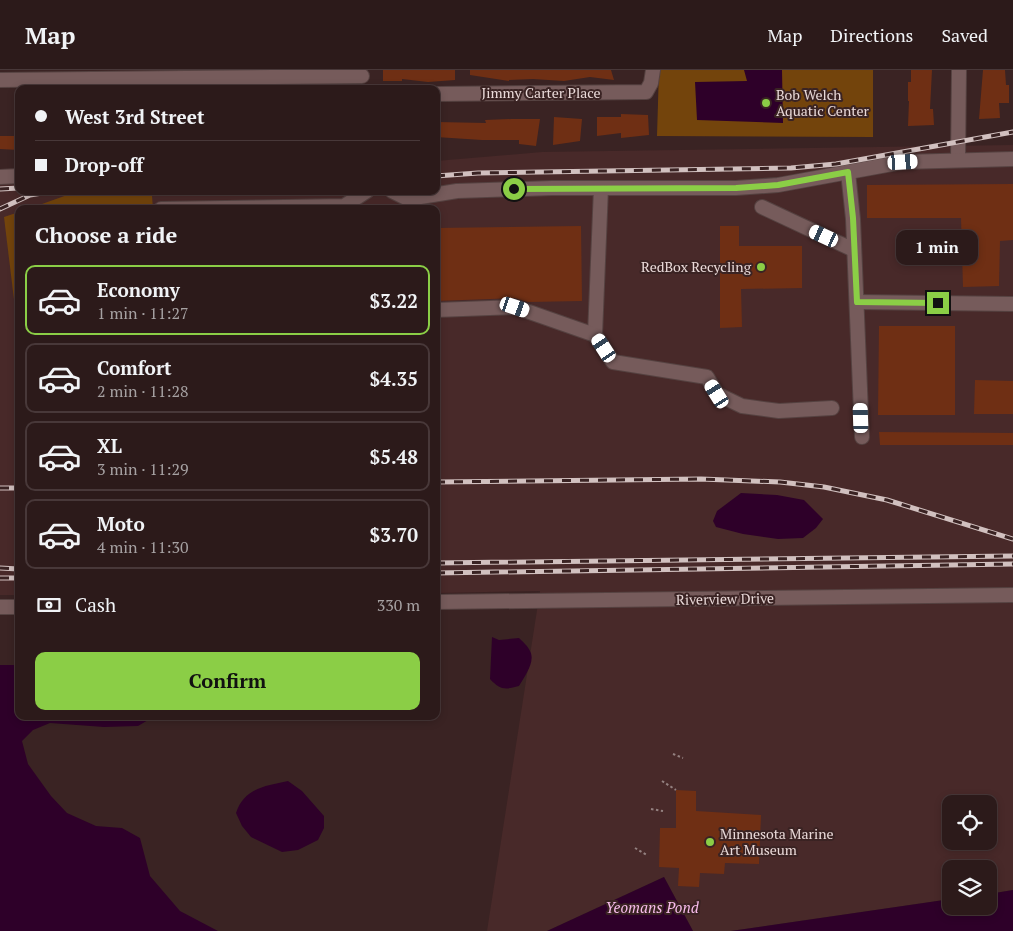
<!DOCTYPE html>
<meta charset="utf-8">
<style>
:root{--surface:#2c1a1a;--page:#382727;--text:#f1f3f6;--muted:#a6a1a2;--line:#483839;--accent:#8bce46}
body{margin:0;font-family:"PT Serif",serif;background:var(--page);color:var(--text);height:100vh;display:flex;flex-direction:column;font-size:19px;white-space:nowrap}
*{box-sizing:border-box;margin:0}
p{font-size:16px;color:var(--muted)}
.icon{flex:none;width:28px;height:28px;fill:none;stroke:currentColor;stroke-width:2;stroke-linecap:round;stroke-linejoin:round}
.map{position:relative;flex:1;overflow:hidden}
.details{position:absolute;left:15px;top:135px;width:425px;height:515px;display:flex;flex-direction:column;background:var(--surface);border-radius:10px;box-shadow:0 2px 8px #0003,0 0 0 1px var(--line)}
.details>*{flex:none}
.top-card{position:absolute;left:15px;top:15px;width:425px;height:110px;border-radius:10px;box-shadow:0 2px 8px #0003,0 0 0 1px var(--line);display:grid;align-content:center;height:110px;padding:0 20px;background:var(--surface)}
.controls{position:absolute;left:942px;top:725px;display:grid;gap:10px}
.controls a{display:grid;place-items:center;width:55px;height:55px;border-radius:10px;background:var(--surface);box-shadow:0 2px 8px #0003,0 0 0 1px var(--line);font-size:25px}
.end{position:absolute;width:22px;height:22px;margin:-11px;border:6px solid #8bce46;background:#111;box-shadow:0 0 0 2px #111}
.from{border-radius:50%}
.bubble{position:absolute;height:35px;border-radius:10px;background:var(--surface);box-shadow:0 2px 8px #0003,0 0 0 1px var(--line);font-size:16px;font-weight:600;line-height:35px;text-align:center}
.car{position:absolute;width:15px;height:30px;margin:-15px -8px;border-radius:6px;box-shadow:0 0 4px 1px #0007;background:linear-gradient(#fff 24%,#345 0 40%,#fff 0 76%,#345 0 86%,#fff 0)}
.top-card b{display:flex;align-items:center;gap:18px;height:48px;font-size:19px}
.top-card b+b{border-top:1px solid var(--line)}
.top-card i{width:12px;height:12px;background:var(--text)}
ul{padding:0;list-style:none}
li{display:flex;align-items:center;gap:15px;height:70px;margin:0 10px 8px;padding:0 10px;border:2px solid var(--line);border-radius:10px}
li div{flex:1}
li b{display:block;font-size:19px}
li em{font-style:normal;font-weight:600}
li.current{border-color:var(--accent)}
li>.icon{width:45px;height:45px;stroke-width:1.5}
h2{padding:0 20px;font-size:22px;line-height:60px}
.pay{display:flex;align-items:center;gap:12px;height:55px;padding:0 20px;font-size:19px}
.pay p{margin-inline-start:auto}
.primary-button{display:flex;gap:10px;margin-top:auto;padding:10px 20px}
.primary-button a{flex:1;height:58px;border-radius:10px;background:var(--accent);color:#111;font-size:20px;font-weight:600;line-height:58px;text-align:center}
header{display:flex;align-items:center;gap:30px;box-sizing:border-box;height:70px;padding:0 25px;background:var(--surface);border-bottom:1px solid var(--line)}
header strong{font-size:24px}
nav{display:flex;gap:28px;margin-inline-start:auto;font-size:18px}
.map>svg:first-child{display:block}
.built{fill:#482929;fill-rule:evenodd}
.green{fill:#73440c}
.water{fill:#2e0029}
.building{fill:#6f2f14}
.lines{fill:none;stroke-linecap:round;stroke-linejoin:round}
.minor-casing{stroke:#554241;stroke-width:16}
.path{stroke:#948180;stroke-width:2;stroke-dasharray:2.5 2.5;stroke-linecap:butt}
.minor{stroke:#765b5b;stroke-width:14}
.rail-casing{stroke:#d1c0bf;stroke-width:5}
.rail{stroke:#3a2323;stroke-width:3;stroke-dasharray:9;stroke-linecap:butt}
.route{stroke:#8bce46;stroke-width:6}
.poi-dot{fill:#8bce46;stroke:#3a2323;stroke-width:2}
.labels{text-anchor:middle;stroke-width:4;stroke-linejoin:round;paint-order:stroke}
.street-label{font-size:14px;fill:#eadad9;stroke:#3a2323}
.poi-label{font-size:14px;fill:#eadad9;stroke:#3a2323;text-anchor:start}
.water-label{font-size:15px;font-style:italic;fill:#f8bcec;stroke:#3a2323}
</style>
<header>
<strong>Map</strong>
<nav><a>Map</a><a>Directions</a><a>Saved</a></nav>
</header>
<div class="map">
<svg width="1013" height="861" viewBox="0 0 1013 861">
<rect width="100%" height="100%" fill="#3a2323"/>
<path class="built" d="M 1013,75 L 1013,820 L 989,824 L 989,799 L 951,799 L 951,829 L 731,861 L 693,861 L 664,807 L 547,861 L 487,861 L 540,521 L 436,523 L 436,139 L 19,139 L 19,525 L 0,525 L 0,111 L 19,111 L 19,121 L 436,121 L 436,91 L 542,82 ZM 951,734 L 989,734 L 989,771 L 951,771 Z"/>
<g class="green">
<path d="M 659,0 L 873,0 L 873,67 L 657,66 Z"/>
<path d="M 70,124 L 152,126 L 153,139 L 28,139 Z"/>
<path d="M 19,142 L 19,271 L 4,147 Z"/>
</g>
<g class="water">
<path d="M 744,0 L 782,0 L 783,53 L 697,50 L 695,12 L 747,11 Z"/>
<path d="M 741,423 L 777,425 L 804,430 L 823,449 L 816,458 L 803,468 L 778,469 L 743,464 L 716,457 L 713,451 L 717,441 Z"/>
<path d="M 492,567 L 499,570 L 519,568 C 523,572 528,576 530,581 C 536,592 524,607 519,616 C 505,620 500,620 490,609 Z"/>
<path d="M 0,595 L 19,595 L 19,646 L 155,646 L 138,656 L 104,657 L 50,653 L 33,660 L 22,671 L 28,694 L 51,726 L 67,743 L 96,756 L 122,758 L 140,768 L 150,806 L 180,841 L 218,861 L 0,861 Z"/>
<path d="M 288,711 L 302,721 L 324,746 L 324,758 L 318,770 L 298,780 L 282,782 L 251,767 L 242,756 L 236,743 C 244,718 265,716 288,711 Z"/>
<path d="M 664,807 L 693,861 L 547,861 Z"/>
<path d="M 1013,820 L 1013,861 L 731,861 L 951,829 L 951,836 L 989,836 L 989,824 Z"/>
</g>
<g class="building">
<path d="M 383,0 L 455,0 L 455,10 L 428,12 L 402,9 L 402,11 L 383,11 Z"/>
<path d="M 470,0 L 611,0 L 614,10 L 590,7 L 564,11 L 533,9 L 509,10 L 509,11 L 470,5 Z"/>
<path d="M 911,0 L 932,0 L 930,39 L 933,39 L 934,55 L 908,56 L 909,31 L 908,31 L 908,12 L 911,12 Z"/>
<path d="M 983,0 L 1005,0 L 1006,15 L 1009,15 L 1009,33 L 999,33 L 1000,48 L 979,49 Z"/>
<path d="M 621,44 L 648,45 L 649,65 L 621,68 L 621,63 L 597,66 L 597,47 L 621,47 Z"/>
<path d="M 554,47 L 582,49 L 580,71 L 553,75 Z"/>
<path d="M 512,49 L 540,49 L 536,76 L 519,74 L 519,70 L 482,70 L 436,67 L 436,52 L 486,53 L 485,50 Z"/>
<path d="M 0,66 L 19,66 L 19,80 L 0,79 Z"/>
<path d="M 1013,114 L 1013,170 L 1000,171 L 999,216 L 963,217 L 961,148 L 867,148 L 867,115 Z"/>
<path d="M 581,156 L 582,231 L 528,232 L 515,228 L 436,231 L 436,158 Z"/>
<path d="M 720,156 L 739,156 L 739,176 L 802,176 L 802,218 L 741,219 L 742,257 L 720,258 Z"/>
<path d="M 879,256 L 955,256 L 955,345 L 878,345 Z"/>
<path d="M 975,310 L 1013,311 L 1013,344 L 974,344 Z"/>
<path d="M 879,362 L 1013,363 L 1013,375 L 880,375 Z"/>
<path d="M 676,720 L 696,721 L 696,741 L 761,745 L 759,794 L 725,793 L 724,804 L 700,803 L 699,817 L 678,816 L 679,798 L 659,797 L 660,758 L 676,758 Z"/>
</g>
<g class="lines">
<g class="minor-casing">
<g id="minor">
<path d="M 0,10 L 362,6"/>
<path d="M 436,24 L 646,22 L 651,13 L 653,0"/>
<path d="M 958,90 L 959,0"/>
<path d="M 848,102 L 853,149 L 862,367"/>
<path d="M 0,107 L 19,106"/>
<path d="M 601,118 L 595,265 L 613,292 L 707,307 L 717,324 L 742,336 L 779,341 L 832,338"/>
<path d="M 392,121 L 408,129 L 457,121 L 552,118 L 736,118 L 778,115 L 903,92 L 1013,89"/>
<path d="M 762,137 L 854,180"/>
<path d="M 161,139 L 344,136 L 367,121"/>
<path d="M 857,232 L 1013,234"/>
<path d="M 436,240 L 515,237 L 595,265"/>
<path d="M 436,532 L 1013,525"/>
<path d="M 0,537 L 19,537"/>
</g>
</g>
<g class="path">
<path d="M 673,684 L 683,688"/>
<path d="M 662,711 L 676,720"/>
<path d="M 651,739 L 663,741"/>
<path d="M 635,778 L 647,785"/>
</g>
<use href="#minor" class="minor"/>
<g class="rail-casing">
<g id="rail">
<path d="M 436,106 L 478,103 L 791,98 L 836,94 L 1013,62"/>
<path d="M 0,119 L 19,118"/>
<path d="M 0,139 L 30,125 L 54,121"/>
<path d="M 436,412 L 701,409 L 780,412 L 824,417 L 887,430 L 1013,469"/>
<path d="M 0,418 L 19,418"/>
<path d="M 436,493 L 1013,486"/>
<path d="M 0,498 L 19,499"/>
<path d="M 436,503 L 1013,494"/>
<path d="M 0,508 L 19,508"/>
</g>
</g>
<use href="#rail" class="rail"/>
</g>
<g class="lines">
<path class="route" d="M 514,119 L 736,118 L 778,115 L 848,102 L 853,148 L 857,232 L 938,233"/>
</g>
<g class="poi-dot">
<circle cx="766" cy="33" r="5"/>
<circle cx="761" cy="197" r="5"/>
<circle cx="710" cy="772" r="5"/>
</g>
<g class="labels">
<g class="street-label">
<text x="541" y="28">Jimmy Carter Place</text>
<text transform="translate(725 529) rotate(-1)" y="5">Riverview Drive</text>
</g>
<g class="poi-label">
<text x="776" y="30">Bob Welch<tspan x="776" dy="16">Aquatic Center</tspan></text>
<text x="751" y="202" text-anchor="end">RedBox Recycling</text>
<text x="720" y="769">Minnesota Marine<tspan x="720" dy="16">Art Museum</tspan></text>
</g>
<g class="water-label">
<text x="652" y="843">Yeomans Pond</text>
</g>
</g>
</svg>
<div class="controls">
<a><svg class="icon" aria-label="locate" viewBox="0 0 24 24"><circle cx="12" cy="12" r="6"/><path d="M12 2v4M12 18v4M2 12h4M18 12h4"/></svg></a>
<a><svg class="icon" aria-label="layers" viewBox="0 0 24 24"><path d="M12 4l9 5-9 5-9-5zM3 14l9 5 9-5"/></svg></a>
</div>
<i class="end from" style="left:514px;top:119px"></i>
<i class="end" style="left:938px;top:233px"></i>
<div class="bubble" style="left:896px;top:160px;width:82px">1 min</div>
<i class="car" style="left:903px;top:92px;rotate:87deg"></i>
<i class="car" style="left:824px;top:166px;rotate:295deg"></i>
<i class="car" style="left:515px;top:237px;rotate:109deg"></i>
<i class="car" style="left:604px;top:278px;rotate:327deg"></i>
<i class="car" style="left:717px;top:324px;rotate:328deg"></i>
<i class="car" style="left:861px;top:348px;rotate:358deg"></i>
<div class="top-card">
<b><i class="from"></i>West 3rd Street</b>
<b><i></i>Drop-off</b>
</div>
<section class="details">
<h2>Choose a ride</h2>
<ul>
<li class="current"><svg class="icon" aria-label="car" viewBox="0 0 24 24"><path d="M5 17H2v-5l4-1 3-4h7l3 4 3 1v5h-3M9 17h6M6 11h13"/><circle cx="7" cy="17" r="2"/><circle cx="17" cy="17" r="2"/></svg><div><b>Economy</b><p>1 min · 11:27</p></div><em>$3.22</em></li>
<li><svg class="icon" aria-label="car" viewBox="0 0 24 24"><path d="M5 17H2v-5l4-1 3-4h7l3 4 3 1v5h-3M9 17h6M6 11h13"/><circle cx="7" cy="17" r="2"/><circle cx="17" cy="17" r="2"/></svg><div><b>Comfort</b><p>2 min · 11:28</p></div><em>$4.35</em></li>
<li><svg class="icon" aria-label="car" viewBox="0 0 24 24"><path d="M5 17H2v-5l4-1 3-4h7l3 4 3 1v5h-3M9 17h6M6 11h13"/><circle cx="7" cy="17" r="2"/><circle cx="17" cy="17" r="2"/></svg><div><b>XL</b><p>3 min · 11:29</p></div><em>$5.48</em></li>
<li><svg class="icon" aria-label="car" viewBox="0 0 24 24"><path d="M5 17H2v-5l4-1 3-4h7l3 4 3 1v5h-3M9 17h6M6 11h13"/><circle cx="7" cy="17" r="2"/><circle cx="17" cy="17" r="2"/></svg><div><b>Moto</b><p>4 min · 11:30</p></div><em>$3.70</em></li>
</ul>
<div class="pay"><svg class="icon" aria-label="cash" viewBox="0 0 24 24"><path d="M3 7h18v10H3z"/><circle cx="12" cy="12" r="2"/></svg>Cash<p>330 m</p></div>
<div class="primary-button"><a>Confirm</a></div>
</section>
</div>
